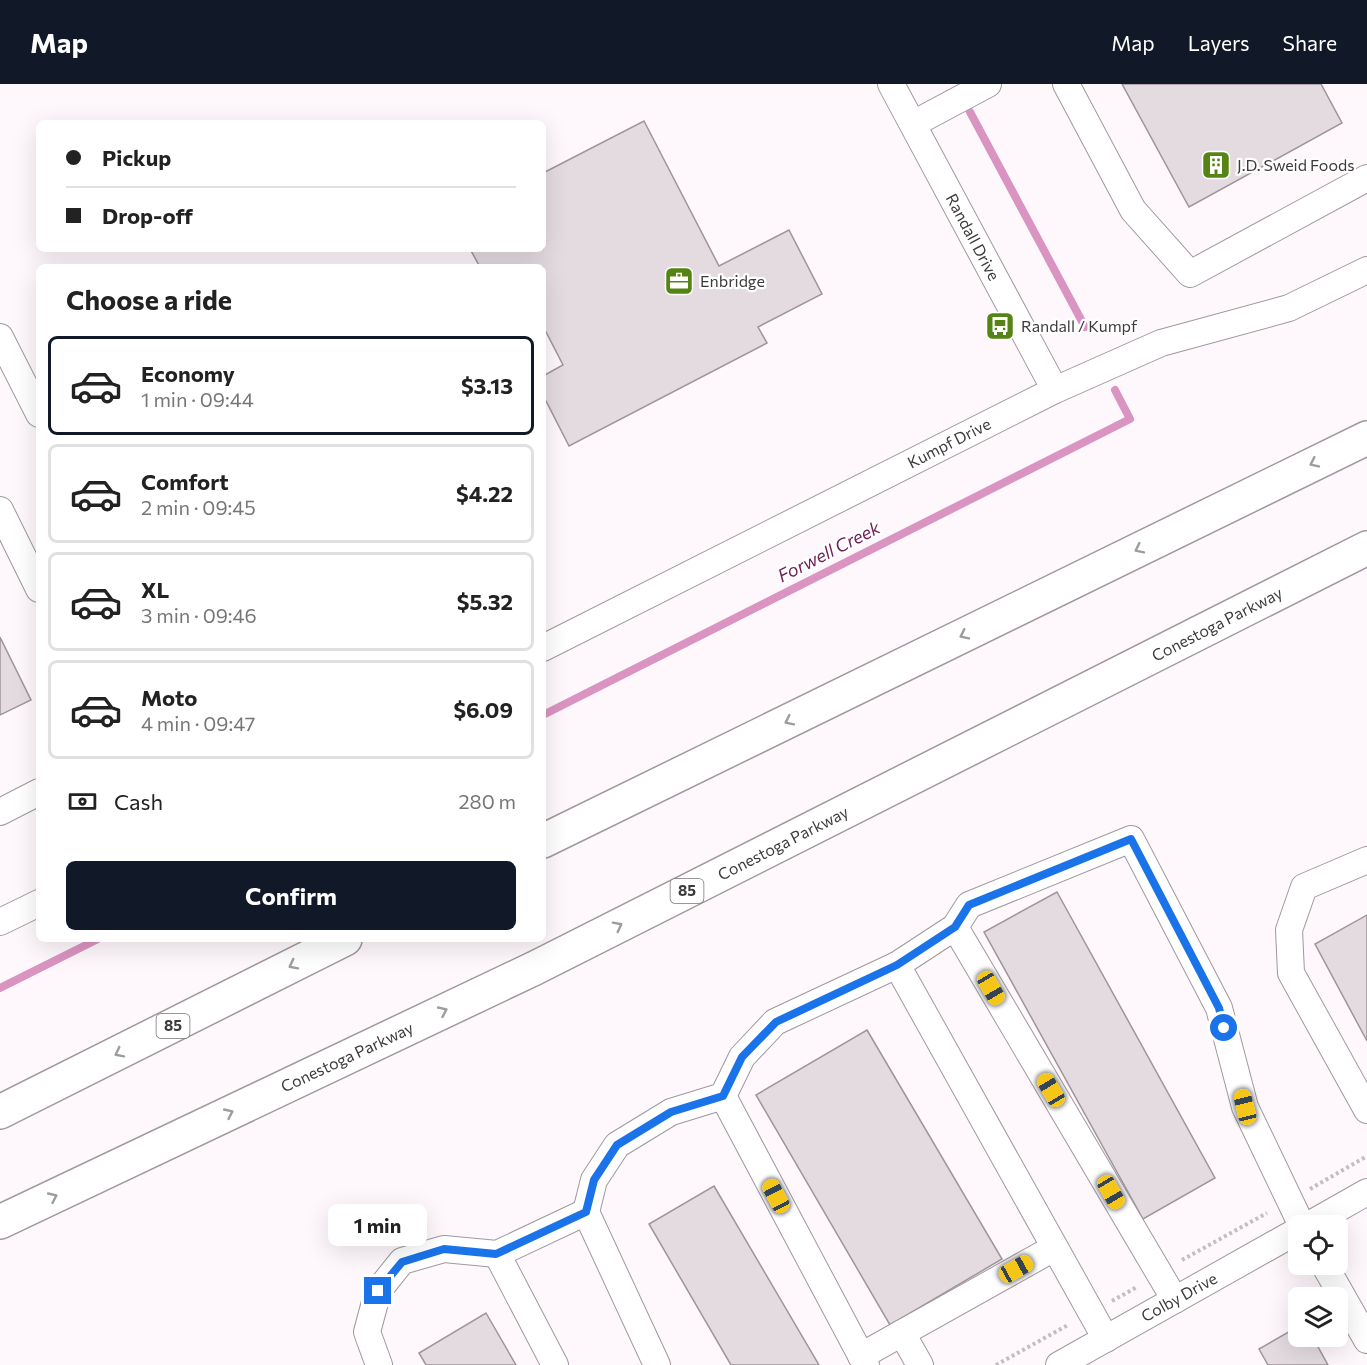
<!DOCTYPE html>
<meta charset="utf-8">
<style>
:root{--surface:#fff;--page:#f2f2f2;--text:#222;--muted:#767676;--line:#e0e0e0;--accent:#111827}
body{margin:0;font-family:Commissioner,sans-serif;background:var(--page);color:var(--text);height:100vh;display:flex;flex-direction:column;font-size:22px;white-space:nowrap}
*{box-sizing:border-box;margin:0}
p{font-size:20px;color:var(--muted)}
.icon{flex:none;width:33px;height:33px;fill:none;stroke:currentColor;stroke-width:2;stroke-linecap:round;stroke-linejoin:round}
.map{position:relative;flex:1;overflow:hidden}
.panel{position:absolute;left:36px;top:180px;width:510px;height:678px;display:flex;flex-direction:column;background:var(--surface);border-radius:9px;box-shadow:0 6px 24px #0002}
.panel>*{flex:none}
.guide{position:absolute;left:36px;top:36px;width:510px;height:132px;border-radius:9px;box-shadow:0 6px 24px #0002;display:grid;align-content:center;height:132px;padding:0 30px;background:var(--surface)}
.buttons{position:absolute;left:1288px;top:1131px;display:grid;gap:12px}
.buttons a{display:grid;place-items:center;width:60px;height:60px;border-radius:9px;background:var(--surface);box-shadow:0 6px 24px #0002;font-size:30px}
.end{position:absolute;width:27px;height:27px;margin:-14px;border:8px solid #1a73e8;background:#fff;box-shadow:0 0 0 3px #fff}
.from{border-radius:50%}
.bubble{position:absolute;height:42px;border-radius:9px;background:var(--surface);box-shadow:0 6px 24px #0002;font-size:20px;font-weight:700;line-height:42px;text-align:center}
.car{position:absolute;width:18px;height:36px;margin:-18px -9px;border-radius:8px;box-shadow:0 0 4px 2px #0007;background:linear-gradient(#f5c518 24%,#345 0 40%,#f5c518 0 76%,#345 0 86%,#f5c518 0)}
.guide b{display:flex;align-items:center;gap:21px;height:57px;font-size:22px}
.guide b+b{border-top:2px solid var(--line)}
.guide i{width:15px;height:15px;background:var(--text)}
ul{padding:0;list-style:none}
li{display:flex;align-items:center;gap:18px;height:99px;margin:0 12px 9px;padding:0 18px;border:3px solid var(--line);border-radius:9px}
li div{flex:1}
li b{display:block;font-size:22px}
li em{font-style:normal;font-weight:700}
li.on{border-color:var(--accent)}
li>.icon{width:54px;height:54px;stroke-width:1.5}
h2{padding:0 30px;font-size:27px;line-height:72px}
.pay{display:flex;align-items:center;gap:15px;height:66px;padding:0 30px;font-size:22px}
.pay p{margin-inline-start:auto}
.primary-button{display:flex;gap:12px;margin-top:auto;padding:12px 30px}
.primary-button a{flex:1;height:69px;border-radius:9px;background:var(--accent);color:#fff;font-size:24px;font-weight:700;line-height:69px;text-align:center}
header{display:flex;align-items:center;gap:36px;box-sizing:border-box;height:84px;padding:0 30px;background:var(--accent);color:#fff}
header strong{font-size:28px}
nav{display:flex;gap:33px;margin-inline-start:auto;font-size:21px}
.map>svg:first-child{display:block}
.lines{fill:none;stroke-linecap:round;stroke-linejoin:round}
.stream{stroke:#da94c1;stroke-width:8}
.building{fill:#e4dbe0;stroke:#9e959a;stroke-width:1.5}
.minor-casing{stroke:#a1989e;stroke-width:28}
.highway-casing{stroke:#a1989e;stroke-width:36}
.path{stroke:#c3bec1;stroke-width:4;stroke-dasharray:3 3;stroke-linecap:butt}
.minor{stroke:#fff;stroke-width:26}
.highway{stroke:#fff;stroke-width:33}
.oneway{stroke:#9e9d9e}
.route{stroke:#1a73e8;stroke-width:8}
.labels{text-anchor:middle;stroke-width:4.5;stroke-linejoin:round;paint-order:stroke}
.shield{fill:#fff;stroke:#787677;stroke-width:1.5}
.shield-label{font-size:15px;font-weight:bold;fill:#3e3b3d}
.poi-label{font-size:16px;fill:#3e3b3d;stroke:#fff;text-anchor:start}
.street-label{font-size:16px;fill:#3e3b3d;stroke:#fff}
.water-label{font-size:18px;font-style:italic;fill:#71205a;stroke:#fff}
</style>
<header>
<strong>Map</strong>
<nav><a>Map</a><a>Layers</a><a>Share</a></nav>
</header>
<div class="map">
<svg width="1367" height="1281" viewBox="0 0 1367 1281">
<rect width="100%" height="100%" fill="#fef8fc"/>
<g class="lines">
<g class="stream">
<path d="M 970,28 L 1085,243"/>
<path d="M 543,631 L 1130,335 L 1115,306"/>
<path d="M 0,904 L 98,855"/>
</g>
</g>
<g class="building">
<path d="M 1122,0 L 1321,0 L 1342,39 L 1189,123 Z"/>
<path d="M 644,37 L 719,182 L 789,146 L 822,210 L 758,243 L 767,259 L 569,362 L 543,311 L 543,292 L 563,281 L 543,242 L 543,183 L 480,183 L 470,165 L 543,165 L 543,89 Z"/>
<path d="M 0,553 L 31,616 L 0,631 Z"/>
<path d="M 1057,808 L 1215,1094 L 1143,1135 L 984,848 Z"/>
<path d="M 1367,831 L 1367,957 L 1315,860 Z"/>
<path d="M 867,946 L 1002,1175 L 890,1241 L 756,1011 Z"/>
<path d="M 714,1102 L 819,1281 L 731,1281 L 649,1140 Z"/>
<path d="M 486,1229 L 516,1281 L 426,1281 L 419,1269 Z"/>
<path d="M 1299,1242 L 1299,1252 L 1312,1252 L 1328,1281 L 1268,1281 L 1259,1265 Z"/>
</g>
<g class="lines">
<g class="minor-casing">
<g id="minor">
<path d="M 891,0 L 1055,306"/>
<path d="M 1066,0 L 1133,126 L 1190,190 L 1367,94"/>
<path d="M 913,40 L 988,0"/>
<path d="M 0,253 L 39,330"/>
<path d="M 0,426 L 39,505"/>
<path d="M 543,564 L 1055,306 L 1161,259 L 1289,224 L 1367,186"/>
<path d="M 0,728 L 39,708"/>
<path d="M 1367,776 L 1304,803 L 1289,846 L 1291,889 L 1367,1026"/>
<path d="M 0,838 L 39,819"/>
<path d="M 955,843 L 1175,1216"/>
<path d="M 897,881 L 1106,1255"/>
<path d="M 723,1012 L 866,1281"/>
<path d="M 1307,1142 L 1367,1108"/>
<path d="M 497,1170 L 555,1281"/>
<path d="M 1324,1180 L 1367,1256"/>
<path d="M 902,1249 L 920,1281"/>
<path d="M 861,1272 L 1054,1164"/>
<path d="M 379,1281 L 367,1248 L 378,1207 L 402,1177 L 444,1165 L 497,1170 L 586,1128"/>
<path d="M 657,1281 L 586,1128 L 594,1096 L 617,1061 L 671,1028 L 723,1012 L 742,973 L 775,938 L 897,881 L 955,843 L 969,821 L 1131,755 L 1219,924 L 1245,1023 L 1302,1142"/>
<path d="M 1059,1281 L 1299,1146"/>
</g>
</g>
<g class="highway-casing">
<g id="highway">
<path d="M 543,757 L 1367,354"/>
<path d="M 0,1028 L 345,855"/>
<path d="M 0,1138 L 535,884 L 1367,464"/>
</g>
</g>
<g class="path">
<path d="M 1310,1105 L 1367,1072"/>
<path d="M 1182,1176 L 1267,1129"/>
<path d="M 1112,1217 L 1137,1203"/>
<path d="M 996,1281 L 1068,1241"/>
</g>
<use href="#minor" class="minor"/>
<use href="#highway" class="highway"/>
</g>
<defs><path id="oneway-chevron" d="M-2-3.5L2.5 0L-2 3.5" fill="none" stroke-width="1.6" stroke-linecap="round" stroke-linejoin="round" transform="scale(1.5)"/></defs>
<g class="oneway">
<use href="#oneway-chevron" transform="translate(1314 379) rotate(154)"/>
<use href="#oneway-chevron" transform="translate(1139 465) rotate(154)"/>
<use href="#oneway-chevron" transform="translate(964 551) rotate(154)"/>
<use href="#oneway-chevron" transform="translate(789 637) rotate(154)"/>
<use href="#oneway-chevron" transform="translate(618 842) rotate(-27)"/>
<use href="#oneway-chevron" transform="translate(293 881) rotate(153)"/>
<use href="#oneway-chevron" transform="translate(443 927) rotate(-25)"/>
<use href="#oneway-chevron" transform="translate(119 969) rotate(153)"/>
<use href="#oneway-chevron" transform="translate(229 1029) rotate(-25)"/>
<use href="#oneway-chevron" transform="translate(53 1113) rotate(-25)"/>
</g>
<g class="lines">
<path class="route" d="M 378,1207 L 402,1178 L 444,1165 L 496,1170 L 586,1128 L 594,1096 L 617,1061 L 671,1028 L 723,1012 L 742,973 L 776,938 L 897,881 L 955,843 L 969,821 L 1131,755 L 1219,924 L 1224,944"/>
</g>
<defs>
<g id="building-square" transform="scale(1.5)"><rect x="-9" y="-9" width="18" height="18" rx="4" fill="#558414" stroke="#fff"/><path d="M-4-6H4V6H1V3H-1V6H-4ZM-2.5-4.3h1.7v1.8h-1.7ZM.8-4.3h1.7v1.8H.8ZM-2.5-1h1.7V.8h-1.7ZM.8-1h1.7V.8H.8Z" fill="#fff"/></g>
<g id="office-square" transform="scale(1.5)"><rect x="-9" y="-9" width="18" height="18" rx="4" fill="#558414" stroke="#fff"/><path d="M-6-3h4V-5.5h4V-3h4V5H-6ZM-1-4.5V-3h2v-1.5ZM-6 0V1H6V0Z" fill="#fff"/></g>
<g id="bus-square" transform="scale(1.5)"><rect x="-9" y="-9" width="18" height="18" rx="4" fill="#558414" stroke="#fff"/><path d="M-5-6H5V4H4V6H2V4H-2V6H-4V4H-5ZM-3.5-4V0h7V-4ZM-3.5 1.2v1.5H-2V1.2ZM2 1.2v1.5H3.5V1.2Z" fill="#fff"/></g>
</defs>
<g fill-rule="evenodd">
<use href="#building-square" x="1216" y="81"/>
<use href="#office-square" x="679" y="197"/>
<use href="#bus-square" x="1000" y="242"/>
</g>
<g class="labels">
<g class="shield">
<rect x="670.5" y="795" width="33" height="24" rx="4.5"/>
<rect x="156.5" y="930" width="33" height="24" rx="4.5"/>
</g>
<g class="shield-label">
<text x="687" y="812">85</text>
<text x="173" y="947">85</text>
</g>
<g class="poi-label">
<text x="1237" y="87">J.D. Sweid Foods</text>
<text x="700" y="203">Enbridge</text>
<text x="1021" y="248">Randall / Kumpf</text>
</g>
<g class="street-label">
<text transform="translate(973 153) rotate(62)" y="6">Randall Drive</text>
<text transform="translate(949 359) rotate(-27)" y="6">Kumpf Drive</text>
<text transform="translate(1217 540) rotate(-27)" y="6">Conestoga Parkway</text>
<text transform="translate(783 759) rotate(-27)" y="6">Conestoga Parkway</text>
<text transform="translate(347 973) rotate(-25)" y="6">Conestoga Parkway</text>
<text transform="translate(1179 1213) rotate(-29)" y="6">Colby Drive</text>
</g>
<g class="water-label">
<text transform="translate(829 468) rotate(-27)" y="6">Forwell Creek</text>
</g>
</g>
</svg>
<div class="buttons">
<a><svg class="icon" aria-label="locate" viewBox="0 0 24 24"><circle cx="12" cy="12" r="6"/><path d="M12 2v4M12 18v4M2 12h4M18 12h4"/></svg></a>
<a><svg class="icon" aria-label="layers" viewBox="0 0 24 24"><path d="M12 4l9 5-9 5-9-5zM3 14l9 5 9-5"/></svg></a>
</div>
<i class="end from" style="left:1224px;top:944px"></i>
<i class="end" style="left:378px;top:1207px"></i>
<div class="bubble" style="left:328px;top:1120px;width:99px">1 min</div>
<i class="car" style="left:991px;top:904px;rotate:150deg"></i>
<i class="car" style="left:1051px;top:1006px;rotate:329deg"></i>
<i class="car" style="left:1245px;top:1023px;rotate:346deg"></i>
<i class="car" style="left:1111px;top:1108px;rotate:150deg"></i>
<i class="car" style="left:776px;top:1112px;rotate:332deg"></i>
<i class="car" style="left:1016px;top:1185px;rotate:61deg"></i>
<div class="guide">
<b><i class="from"></i>Pickup</b>
<b><i></i>Drop-off</b>
</div>
<section class="panel">
<h2>Choose a ride</h2>
<ul>
<li class="on"><svg class="icon" aria-label="car" viewBox="0 0 24 24"><path d="M5 17H2v-5l4-1 3-4h7l3 4 3 1v5h-3M9 17h6M6 11h13"/><circle cx="7" cy="17" r="2"/><circle cx="17" cy="17" r="2"/></svg><div><b>Economy</b><p>1 min · 09:44</p></div><em>$3.13</em></li>
<li><svg class="icon" aria-label="car" viewBox="0 0 24 24"><path d="M5 17H2v-5l4-1 3-4h7l3 4 3 1v5h-3M9 17h6M6 11h13"/><circle cx="7" cy="17" r="2"/><circle cx="17" cy="17" r="2"/></svg><div><b>Comfort</b><p>2 min · 09:45</p></div><em>$4.22</em></li>
<li><svg class="icon" aria-label="car" viewBox="0 0 24 24"><path d="M5 17H2v-5l4-1 3-4h7l3 4 3 1v5h-3M9 17h6M6 11h13"/><circle cx="7" cy="17" r="2"/><circle cx="17" cy="17" r="2"/></svg><div><b>XL</b><p>3 min · 09:46</p></div><em>$5.32</em></li>
<li><svg class="icon" aria-label="car" viewBox="0 0 24 24"><path d="M5 17H2v-5l4-1 3-4h7l3 4 3 1v5h-3M9 17h6M6 11h13"/><circle cx="7" cy="17" r="2"/><circle cx="17" cy="17" r="2"/></svg><div><b>Moto</b><p>4 min · 09:47</p></div><em>$6.09</em></li>
</ul>
<div class="pay"><svg class="icon" aria-label="cash" viewBox="0 0 24 24"><path d="M3 7h18v10H3z"/><circle cx="12" cy="12" r="2"/></svg>Cash<p>280 m</p></div>
<div class="primary-button"><a>Confirm</a></div>
</section>
</div>
